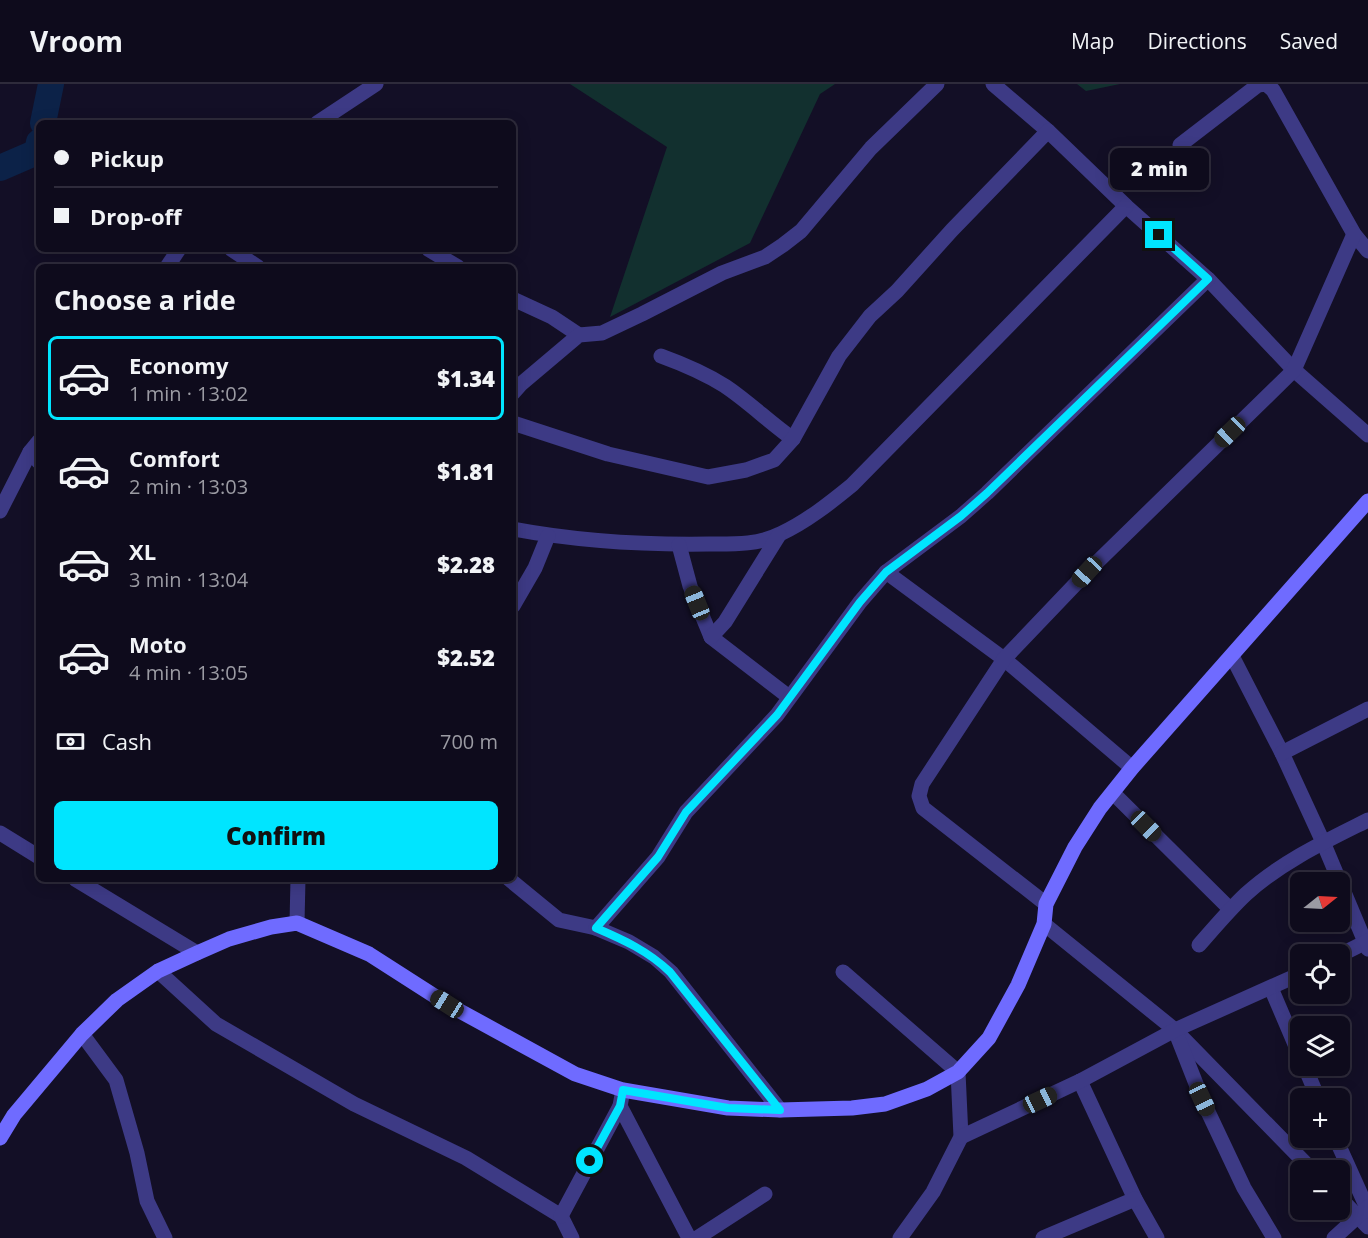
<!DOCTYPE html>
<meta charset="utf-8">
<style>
:root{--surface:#0e0b1c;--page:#171425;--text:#f1f3f6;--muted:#9b9ba3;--line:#2e2b3b;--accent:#00e5ff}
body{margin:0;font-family:"Open Sans",sans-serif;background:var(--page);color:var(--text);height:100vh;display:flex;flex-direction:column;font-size:22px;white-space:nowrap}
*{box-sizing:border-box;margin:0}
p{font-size:20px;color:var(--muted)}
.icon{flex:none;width:33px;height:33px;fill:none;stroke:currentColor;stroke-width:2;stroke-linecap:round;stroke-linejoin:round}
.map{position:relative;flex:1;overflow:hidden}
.side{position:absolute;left:36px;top:180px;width:480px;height:618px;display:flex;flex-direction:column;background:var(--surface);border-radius:9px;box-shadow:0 3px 15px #0003,0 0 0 2px var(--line)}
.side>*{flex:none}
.guide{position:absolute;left:36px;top:36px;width:480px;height:132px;border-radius:9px;box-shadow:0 3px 15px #0003,0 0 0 2px var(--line);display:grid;align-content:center;height:132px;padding:0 18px;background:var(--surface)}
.needle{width:39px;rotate:72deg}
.fabs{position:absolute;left:1290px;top:788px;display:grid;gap:12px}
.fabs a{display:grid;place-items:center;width:60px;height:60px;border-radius:9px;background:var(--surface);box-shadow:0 3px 15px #0003,0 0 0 2px var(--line);font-size:30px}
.end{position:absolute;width:27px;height:27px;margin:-14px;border:8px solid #00e5ff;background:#111;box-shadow:0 0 0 3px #111}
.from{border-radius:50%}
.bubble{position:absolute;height:42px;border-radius:9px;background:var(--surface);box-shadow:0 3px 15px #0003,0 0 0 2px var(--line);font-size:20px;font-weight:800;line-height:42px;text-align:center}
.car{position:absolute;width:18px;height:36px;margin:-18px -9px;border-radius:8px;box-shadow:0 0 4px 2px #0007;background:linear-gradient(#222 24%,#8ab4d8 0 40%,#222 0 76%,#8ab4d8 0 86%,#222 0)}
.guide b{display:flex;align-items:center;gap:21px;height:57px;font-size:22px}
.guide b+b{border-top:2px solid var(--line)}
.guide i{width:15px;height:15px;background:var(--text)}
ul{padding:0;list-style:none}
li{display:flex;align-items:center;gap:18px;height:84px;margin:0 12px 9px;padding:0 6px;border:3px solid transparent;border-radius:9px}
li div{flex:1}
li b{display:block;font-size:22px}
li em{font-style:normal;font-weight:800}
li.selected{border-color:var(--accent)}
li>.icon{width:54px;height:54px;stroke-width:1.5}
h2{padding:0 18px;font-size:27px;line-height:72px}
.pay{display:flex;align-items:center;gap:15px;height:66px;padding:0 18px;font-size:22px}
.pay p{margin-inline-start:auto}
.primary-button{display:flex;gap:12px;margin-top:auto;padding:12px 18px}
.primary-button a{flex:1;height:69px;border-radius:9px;background:var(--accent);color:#111;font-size:24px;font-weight:800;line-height:69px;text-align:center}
header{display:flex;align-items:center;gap:36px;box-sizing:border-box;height:84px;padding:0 30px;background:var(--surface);border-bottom:2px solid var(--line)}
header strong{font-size:28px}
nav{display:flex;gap:33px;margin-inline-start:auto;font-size:21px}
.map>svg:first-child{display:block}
.green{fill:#12302f}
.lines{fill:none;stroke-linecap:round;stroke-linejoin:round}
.river{stroke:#0c2248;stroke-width:26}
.minor{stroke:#3d3a85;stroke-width:15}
.tertiary{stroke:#3d3a85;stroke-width:15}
.secondary{stroke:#6f6bff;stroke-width:15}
.route{stroke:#00e5ff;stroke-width:8}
</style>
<header>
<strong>Vroom</strong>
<nav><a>Map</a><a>Directions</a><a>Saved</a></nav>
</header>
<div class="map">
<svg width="1368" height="1154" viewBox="0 0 1368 1154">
<rect width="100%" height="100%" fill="#130f26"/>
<g class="green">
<path d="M 570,0 L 835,0 L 820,10 L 750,159 L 610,233 L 667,63 Z"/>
<path d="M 1077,0 L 1120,0 L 1086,7 Z"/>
</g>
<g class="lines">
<g class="river">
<path d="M 43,39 L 51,0"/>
<path d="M 0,84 L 37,68 L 39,58"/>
</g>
<g class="minor">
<path d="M 993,0 L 1048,47"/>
<path d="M 1180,61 L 1258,1 L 1266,0 L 1273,6 L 1354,150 L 1368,167"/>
<path d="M 231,165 L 258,183"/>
<path d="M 428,165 L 458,183"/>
<path d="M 513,215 L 552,233 L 579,251"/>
<path d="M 661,272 C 683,280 706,290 725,302 C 749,318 770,339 793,355"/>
<path d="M 513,309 L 521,300 L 579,251 L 602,249 L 642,230 L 722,189 L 765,173 L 783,161 L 801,147 L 871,64 L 937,0"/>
<path d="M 513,339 L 608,370 L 708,393 L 746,386 L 774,376 L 793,355 L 839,272 L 870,232 L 897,207 L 952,146 L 1048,47 L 1126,122 L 1208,195 L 1294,286 L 1368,351"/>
<path d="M 30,368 L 39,378"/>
<path d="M 513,445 C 577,457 644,461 709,460 C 733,460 758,461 780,450 C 806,438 830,419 852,401 L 1126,122"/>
<path d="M 679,461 L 690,502 L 711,553 L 789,613"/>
<path d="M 886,488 L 1004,575 L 1132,684"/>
<path d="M 513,522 L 535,484 L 548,452"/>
<path d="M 711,553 L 725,538 L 779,451"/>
<path d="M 1232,572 L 1282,669 L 1323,758 L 1368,865"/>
<path d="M 1282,669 L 1368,625"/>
<path d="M 1113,709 L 1230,825"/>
<path d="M 0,749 L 39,773"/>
<path d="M 75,795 L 197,869"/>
<path d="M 509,795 L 559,836 L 596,844 L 629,858 L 654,873 L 671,888 L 780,1026"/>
<path d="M 1046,820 L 923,724 L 919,712 L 922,700 L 1004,575 L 1087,488 L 1294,286 L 1354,150"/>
<path d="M 297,839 L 298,795"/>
<path d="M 1044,840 L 1175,946 L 1312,1086"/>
<path d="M 596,844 L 658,773 L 686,728 L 777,631 L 860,518 L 886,488 L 961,432 L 987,409 L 1208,195"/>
<path d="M 1199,861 C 1214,844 1229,826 1246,810 C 1281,778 1326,757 1368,736"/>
<path d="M 1340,871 L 1368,857"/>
<path d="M 158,887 L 216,940 L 354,1020 L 466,1074 L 561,1132 L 572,1154"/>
<path d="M 843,888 L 958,988 L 961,1053 L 933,1108 L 900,1154"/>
<path d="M 1271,904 L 1300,972"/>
<path d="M 82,950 L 116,996 L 137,1069 L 147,1117 L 165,1154"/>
<path d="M 1178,954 L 1202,1015 L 1244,1104 L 1274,1154"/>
<path d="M 1304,981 L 1318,1014"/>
<path d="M 1080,997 L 1135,1115 L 1157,1154"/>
<path d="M 623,1006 L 620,1022 L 689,1154"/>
<path d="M 961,1053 L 1080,997 L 1175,946 L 1300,890"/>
<path d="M 1335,1053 L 1367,1124"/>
<path d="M 1340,1114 L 1368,1143"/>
<path d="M 561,1132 L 620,1022"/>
<path d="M 697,1154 L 765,1110"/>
<path d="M 1043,1154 L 1135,1115"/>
<path d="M 1334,1154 L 1368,1123"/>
</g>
<g class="tertiary">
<path d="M 317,39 L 376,0"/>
<path d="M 167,183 L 179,165"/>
<path d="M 0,427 L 30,368 L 39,357"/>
</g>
<path class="secondary" d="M 0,1054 L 14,1031 L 82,950 L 117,916 L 158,887 L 197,869 L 229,855 L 271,843 L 297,839 L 369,870 L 447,920 L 575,990 L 623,1006 L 728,1024 L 780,1026 L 852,1024 L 885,1020 L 927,1005 L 958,988 L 989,954 L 1018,901 L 1044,840 L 1046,820 L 1075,763 L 1100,724 L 1132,684 L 1368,417"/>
</g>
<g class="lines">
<path class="route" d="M 590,1077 L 620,1022 L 623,1006 L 728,1024 L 780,1026 L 670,888 C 648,867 624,856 596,844 L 658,773 L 686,728 L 777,631 L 860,518 L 886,488 L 961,432 L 987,409 L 1208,195 L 1159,151"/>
</g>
</svg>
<div class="fabs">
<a><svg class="needle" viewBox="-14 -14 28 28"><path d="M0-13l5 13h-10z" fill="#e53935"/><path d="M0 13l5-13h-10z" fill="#9b9ba3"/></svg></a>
<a><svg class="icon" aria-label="locate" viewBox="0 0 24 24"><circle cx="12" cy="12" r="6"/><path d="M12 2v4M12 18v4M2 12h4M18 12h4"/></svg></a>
<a><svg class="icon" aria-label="layers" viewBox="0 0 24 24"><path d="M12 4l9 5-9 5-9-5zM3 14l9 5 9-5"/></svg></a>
<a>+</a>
<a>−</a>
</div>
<i class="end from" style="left:590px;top:1077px"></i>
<i class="end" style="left:1159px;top:151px"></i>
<div class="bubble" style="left:1110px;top:64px;width:99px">2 min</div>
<i class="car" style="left:1230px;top:348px;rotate:226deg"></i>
<i class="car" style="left:1087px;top:488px;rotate:223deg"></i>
<i class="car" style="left:697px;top:519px;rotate:338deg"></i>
<i class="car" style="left:1146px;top:742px;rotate:135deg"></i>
<i class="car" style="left:447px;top:920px;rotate:302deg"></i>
<i class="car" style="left:1202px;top:1015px;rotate:155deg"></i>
<i class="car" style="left:1040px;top:1016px;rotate:65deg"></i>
<div class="guide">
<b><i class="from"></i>Pickup</b>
<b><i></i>Drop-off</b>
</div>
<section class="side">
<h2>Choose a ride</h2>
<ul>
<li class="selected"><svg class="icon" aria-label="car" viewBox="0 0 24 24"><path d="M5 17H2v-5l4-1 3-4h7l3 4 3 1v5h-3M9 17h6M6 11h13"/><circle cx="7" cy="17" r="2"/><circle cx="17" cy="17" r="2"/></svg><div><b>Economy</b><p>1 min · 13:02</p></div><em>$1.34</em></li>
<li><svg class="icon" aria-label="car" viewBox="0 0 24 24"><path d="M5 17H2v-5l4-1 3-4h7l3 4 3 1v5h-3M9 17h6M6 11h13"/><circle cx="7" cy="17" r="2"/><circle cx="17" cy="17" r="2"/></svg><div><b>Comfort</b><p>2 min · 13:03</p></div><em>$1.81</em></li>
<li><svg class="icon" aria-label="car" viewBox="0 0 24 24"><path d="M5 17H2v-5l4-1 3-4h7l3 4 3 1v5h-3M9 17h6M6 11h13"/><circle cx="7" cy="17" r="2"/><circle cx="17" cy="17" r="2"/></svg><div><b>XL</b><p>3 min · 13:04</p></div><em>$2.28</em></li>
<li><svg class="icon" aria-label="car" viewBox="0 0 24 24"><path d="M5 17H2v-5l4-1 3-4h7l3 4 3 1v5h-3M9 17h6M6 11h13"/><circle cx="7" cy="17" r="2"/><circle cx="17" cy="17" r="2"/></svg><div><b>Moto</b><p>4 min · 13:05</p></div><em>$2.52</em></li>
</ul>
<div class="pay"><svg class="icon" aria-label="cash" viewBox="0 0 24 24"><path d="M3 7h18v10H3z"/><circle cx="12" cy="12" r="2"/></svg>Cash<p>700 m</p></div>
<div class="primary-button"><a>Confirm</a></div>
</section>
</div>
